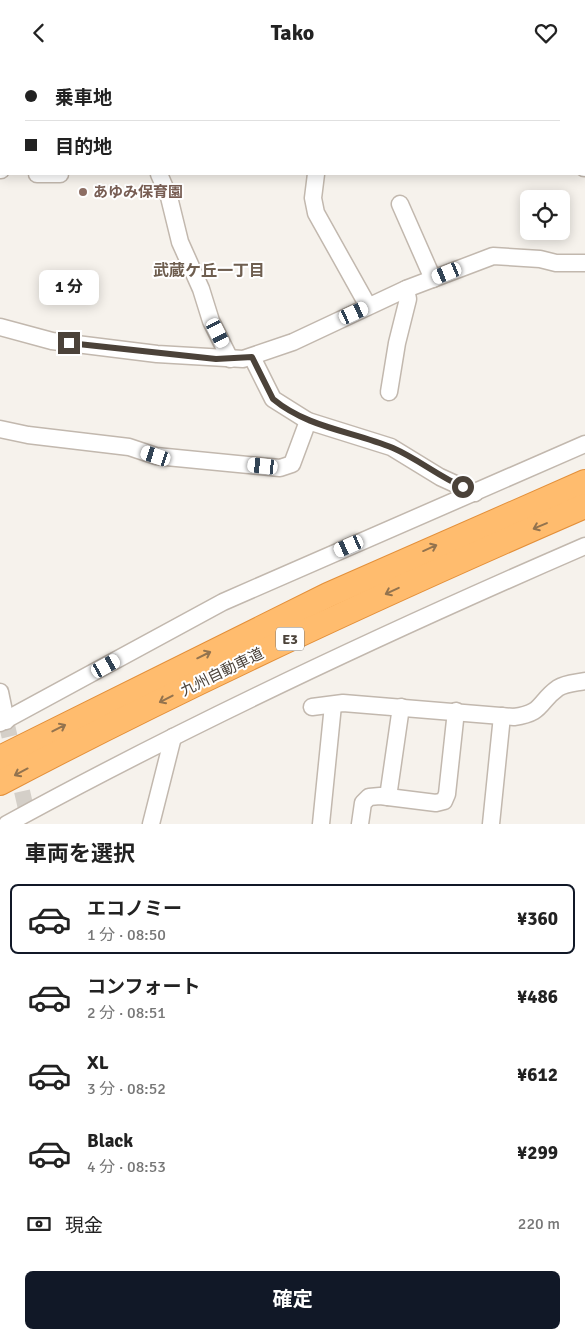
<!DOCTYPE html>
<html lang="ja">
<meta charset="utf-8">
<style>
:root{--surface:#fff;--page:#f6f6f6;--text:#222;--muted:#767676;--line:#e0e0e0;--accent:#111827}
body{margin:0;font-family:Signika,"Noto Sans JP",sans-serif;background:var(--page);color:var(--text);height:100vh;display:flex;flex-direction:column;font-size:19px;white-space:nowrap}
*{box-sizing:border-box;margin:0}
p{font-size:16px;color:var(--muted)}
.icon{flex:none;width:28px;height:28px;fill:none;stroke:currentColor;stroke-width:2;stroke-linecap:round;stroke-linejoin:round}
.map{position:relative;height:759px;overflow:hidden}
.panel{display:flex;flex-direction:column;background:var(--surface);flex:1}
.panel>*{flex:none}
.top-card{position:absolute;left:0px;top:0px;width:585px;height:110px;box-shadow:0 2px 12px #0003;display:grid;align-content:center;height:110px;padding:0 25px;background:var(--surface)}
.tools{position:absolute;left:520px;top:125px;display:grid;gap:10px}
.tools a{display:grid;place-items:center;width:50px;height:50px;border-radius:8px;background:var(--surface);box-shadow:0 2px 12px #0003;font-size:25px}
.end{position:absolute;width:22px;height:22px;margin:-11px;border:6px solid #4b4239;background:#fff;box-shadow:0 0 0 2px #fff}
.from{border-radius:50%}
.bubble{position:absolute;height:35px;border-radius:8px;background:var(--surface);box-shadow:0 2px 12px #0003;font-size:16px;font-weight:700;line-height:35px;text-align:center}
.car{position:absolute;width:15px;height:30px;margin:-15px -8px;border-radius:6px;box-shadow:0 0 4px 1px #0007;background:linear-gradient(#fff 24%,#345 0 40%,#fff 0 76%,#345 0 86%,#fff 0)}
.top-card b{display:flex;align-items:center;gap:18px;height:48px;font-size:19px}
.top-card b+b{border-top:1px solid var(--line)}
.top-card i{width:12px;height:12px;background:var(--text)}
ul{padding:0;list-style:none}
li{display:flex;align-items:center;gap:15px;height:70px;margin:0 10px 8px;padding:0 15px;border:2px solid transparent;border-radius:8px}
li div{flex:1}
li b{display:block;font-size:19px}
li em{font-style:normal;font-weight:700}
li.current{border-color:var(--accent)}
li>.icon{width:45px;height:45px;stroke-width:1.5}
h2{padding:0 25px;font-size:22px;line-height:60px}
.pay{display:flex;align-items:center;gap:12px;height:55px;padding:0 25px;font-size:19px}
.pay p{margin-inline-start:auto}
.primary-button{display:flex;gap:10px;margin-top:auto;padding:10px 25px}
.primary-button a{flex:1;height:58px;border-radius:8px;background:var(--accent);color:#fff;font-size:20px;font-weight:700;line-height:58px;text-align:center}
header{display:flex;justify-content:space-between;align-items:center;height:65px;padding:0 25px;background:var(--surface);font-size:22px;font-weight:700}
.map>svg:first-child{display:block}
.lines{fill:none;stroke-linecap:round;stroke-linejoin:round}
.minor-tunnel{stroke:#d4cfc8;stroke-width:16;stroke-dasharray:16 8;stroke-linecap:butt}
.minor-casing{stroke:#c2b8ae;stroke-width:19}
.highway-casing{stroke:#e38f39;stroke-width:26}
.minor{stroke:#fff;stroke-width:16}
.highway{stroke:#ffbc6e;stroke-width:24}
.oneway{stroke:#93734e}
.route{stroke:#4b4239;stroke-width:6}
.education-dot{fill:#8d6e63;stroke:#fff;stroke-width:2}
.labels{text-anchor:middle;stroke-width:4;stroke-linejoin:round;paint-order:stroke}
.shield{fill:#fff;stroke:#817b74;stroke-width:1}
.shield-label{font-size:14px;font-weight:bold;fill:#4b4239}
.education-label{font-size:15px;font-weight:bold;fill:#785e54;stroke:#fff;text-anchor:start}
.street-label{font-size:15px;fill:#4b4239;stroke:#fff}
.neighbourhood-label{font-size:16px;font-weight:bold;fill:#6e5e4f;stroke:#fff}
</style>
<header><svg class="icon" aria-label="back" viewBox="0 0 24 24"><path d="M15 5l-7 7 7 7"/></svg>Tako<svg class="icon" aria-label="heart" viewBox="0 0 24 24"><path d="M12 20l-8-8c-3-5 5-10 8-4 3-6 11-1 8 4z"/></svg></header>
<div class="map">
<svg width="585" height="759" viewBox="0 0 585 759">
<rect width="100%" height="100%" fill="#f6f2ec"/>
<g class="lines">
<path class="minor-tunnel" d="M 6,656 L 27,748"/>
<g class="minor-casing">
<g id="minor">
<path d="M 38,0 L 38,1"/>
<path d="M 105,0 L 105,1"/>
<path d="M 429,0 L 429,1"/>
<path d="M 83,1 L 83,0"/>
<path d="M 328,1 L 328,0"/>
<path d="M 0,26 L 1,26"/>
<path d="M 584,40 L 585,40"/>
<path d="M 584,103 L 585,103"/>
<path d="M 0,105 L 1,105"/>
<path d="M 37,109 L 60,109"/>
<path d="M 159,109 L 169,132 L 180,177 L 201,224 L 211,256 L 230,294"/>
<path d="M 316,109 L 313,133 L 316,148 L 368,241 L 370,240"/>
<path d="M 400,139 L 433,214"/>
<path d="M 0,262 L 52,276 L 157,289 L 243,294 L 293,277 L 406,224 L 493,191 L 540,194 L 556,198 L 585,198"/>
<path d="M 252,292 L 273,334 L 308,356 L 391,382 L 440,412 L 475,428"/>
<path d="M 389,327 L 397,278 L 408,234 L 406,224"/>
<path d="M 0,364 L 28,370 L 129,382 L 156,391 L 280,403 L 292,399 L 308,356"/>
<path d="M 0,627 L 6,656"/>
<path d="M 312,642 L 343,638 L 514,652 C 544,648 538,637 558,623 C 566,618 576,618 585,616"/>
<path d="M 0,658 L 223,537 L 585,379"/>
<path d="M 388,732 L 401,642"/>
<path d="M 7,759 C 195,656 389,566 585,481"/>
<path d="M 151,759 L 173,672"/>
<path d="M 321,759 L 333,640"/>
<path d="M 360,759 L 363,738 L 369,732 L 380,731 L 436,738 L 444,736 L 447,729 L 456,646"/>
<path d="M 491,759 L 502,651"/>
</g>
</g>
<g class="highway-casing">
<g id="highway">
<path d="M 0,693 L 328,530 L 585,417"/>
<path d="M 0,718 C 191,617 387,527 585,441"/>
</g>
</g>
<use href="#minor" class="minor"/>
<use href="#highway" class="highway"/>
</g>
<defs><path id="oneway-shaft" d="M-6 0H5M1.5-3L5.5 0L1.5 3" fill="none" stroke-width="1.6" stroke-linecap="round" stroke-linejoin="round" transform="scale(1.25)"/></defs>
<g class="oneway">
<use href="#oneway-shaft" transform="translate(540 461) rotate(157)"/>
<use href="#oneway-shaft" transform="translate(430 483) rotate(-24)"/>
<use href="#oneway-shaft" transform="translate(392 526) rotate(155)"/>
<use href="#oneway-shaft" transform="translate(204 590) rotate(-26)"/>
<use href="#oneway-shaft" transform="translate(166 634) rotate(153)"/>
<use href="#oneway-shaft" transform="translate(59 663) rotate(-27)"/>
<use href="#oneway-shaft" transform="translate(21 707) rotate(152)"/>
</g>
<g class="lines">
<path class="route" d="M 69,278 L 216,294 L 252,292 L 273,334 C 308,363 352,366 393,383 C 418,394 438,411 463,422"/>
</g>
<circle class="education-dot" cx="83" cy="127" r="5"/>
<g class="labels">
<rect class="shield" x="276" y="562.5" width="28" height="23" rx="4"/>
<g class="shield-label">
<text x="290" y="579">E3</text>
</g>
<g class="education-label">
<text x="93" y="132">あゆみ保育園</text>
</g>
<g class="street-label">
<text transform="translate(222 607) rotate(-26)" y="5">九州自動車道</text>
</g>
<g class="neighbourhood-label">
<text x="209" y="211">武蔵ケ丘一丁目</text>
</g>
</g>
</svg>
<div class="tools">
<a><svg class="icon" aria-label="locate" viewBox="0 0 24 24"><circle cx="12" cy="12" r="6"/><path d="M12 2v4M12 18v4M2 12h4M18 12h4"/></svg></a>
</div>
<i class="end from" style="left:463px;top:422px"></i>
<i class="end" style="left:69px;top:278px"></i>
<div class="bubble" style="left:39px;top:205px;width:60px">1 分</div>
<i class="car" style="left:447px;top:208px;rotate:248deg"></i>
<i class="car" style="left:354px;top:248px;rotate:65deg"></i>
<i class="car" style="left:218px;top:268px;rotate:153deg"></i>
<i class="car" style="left:156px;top:391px;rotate:288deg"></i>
<i class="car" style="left:263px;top:401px;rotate:276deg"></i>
<i class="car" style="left:349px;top:481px;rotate:246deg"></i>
<i class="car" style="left:106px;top:601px;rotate:61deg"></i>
<div class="top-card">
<b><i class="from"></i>乗車地</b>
<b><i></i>目的地</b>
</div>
</div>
<section class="panel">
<h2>車両を選択</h2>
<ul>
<li class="current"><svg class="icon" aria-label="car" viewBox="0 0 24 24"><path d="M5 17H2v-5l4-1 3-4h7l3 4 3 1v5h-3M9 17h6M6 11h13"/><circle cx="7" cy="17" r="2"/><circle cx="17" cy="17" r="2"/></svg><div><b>エコノミー</b><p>1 分 · 08:50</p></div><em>¥360</em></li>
<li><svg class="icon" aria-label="car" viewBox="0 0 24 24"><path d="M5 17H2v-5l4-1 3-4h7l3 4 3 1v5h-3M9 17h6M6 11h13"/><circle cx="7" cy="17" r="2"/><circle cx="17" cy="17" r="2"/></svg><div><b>コンフォート</b><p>2 分 · 08:51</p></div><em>¥486</em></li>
<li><svg class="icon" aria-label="car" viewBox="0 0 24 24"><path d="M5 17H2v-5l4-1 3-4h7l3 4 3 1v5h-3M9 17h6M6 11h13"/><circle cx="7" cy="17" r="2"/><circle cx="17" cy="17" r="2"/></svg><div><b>XL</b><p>3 分 · 08:52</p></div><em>¥612</em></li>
<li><svg class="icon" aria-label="car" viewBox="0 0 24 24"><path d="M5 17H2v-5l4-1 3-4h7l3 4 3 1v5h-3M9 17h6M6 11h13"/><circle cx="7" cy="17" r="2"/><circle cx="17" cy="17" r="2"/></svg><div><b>Black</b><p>4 分 · 08:53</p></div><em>¥299</em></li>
</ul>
<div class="pay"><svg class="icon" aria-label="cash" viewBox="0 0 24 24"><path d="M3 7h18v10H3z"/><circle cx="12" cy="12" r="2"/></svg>現金<p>220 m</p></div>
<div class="primary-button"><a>確定</a></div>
</section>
